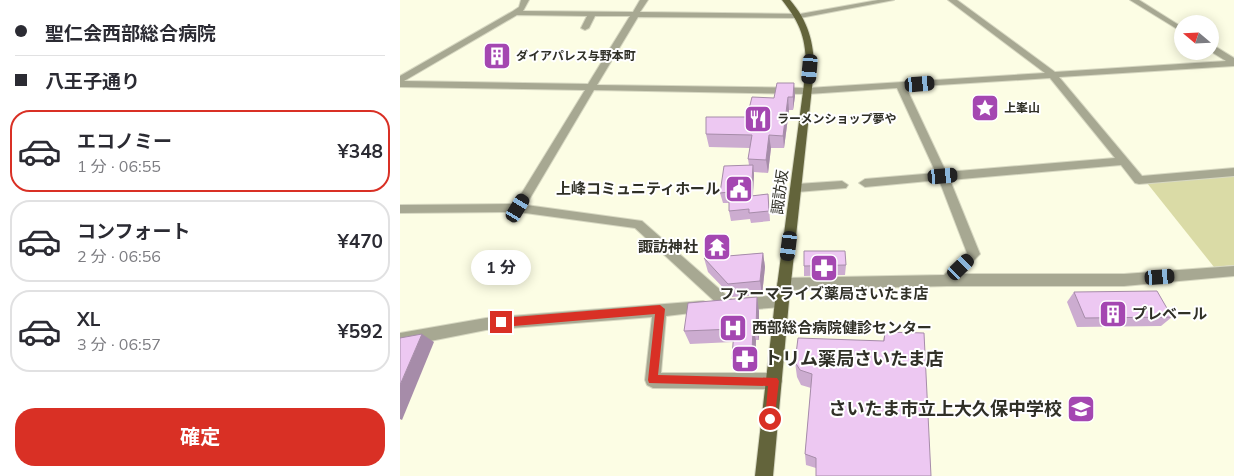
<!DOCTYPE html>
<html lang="ja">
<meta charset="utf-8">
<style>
:root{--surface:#fff;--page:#f7f7f7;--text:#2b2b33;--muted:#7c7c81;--line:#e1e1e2;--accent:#d93025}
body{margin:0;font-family:Mulish,"Noto Sans JP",sans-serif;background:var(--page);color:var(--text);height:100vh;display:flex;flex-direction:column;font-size:19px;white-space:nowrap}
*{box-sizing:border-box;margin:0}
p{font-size:16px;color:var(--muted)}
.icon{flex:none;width:28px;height:28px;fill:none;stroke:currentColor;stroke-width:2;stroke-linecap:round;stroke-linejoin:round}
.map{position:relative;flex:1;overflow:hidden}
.details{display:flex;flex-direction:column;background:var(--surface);width:400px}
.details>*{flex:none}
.guide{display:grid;align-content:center;height:110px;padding:0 15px;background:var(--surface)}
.needle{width:32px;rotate:289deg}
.buttons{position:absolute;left:774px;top:15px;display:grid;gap:10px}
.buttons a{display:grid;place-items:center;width:45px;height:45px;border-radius:50%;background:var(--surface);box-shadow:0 2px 12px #0003;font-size:25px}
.end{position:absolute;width:22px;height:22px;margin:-11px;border:6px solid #d93025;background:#fff;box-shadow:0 0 0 2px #fff}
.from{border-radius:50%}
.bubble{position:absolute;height:35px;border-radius:18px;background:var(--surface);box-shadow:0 2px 12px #0003;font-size:16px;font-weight:700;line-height:35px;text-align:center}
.car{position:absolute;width:15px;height:30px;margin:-15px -8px;border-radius:6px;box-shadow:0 0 4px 1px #0007;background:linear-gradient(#222 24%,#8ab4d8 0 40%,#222 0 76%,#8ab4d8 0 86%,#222 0)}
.guide b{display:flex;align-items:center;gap:18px;height:48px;font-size:19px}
.guide b+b{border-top:1px solid var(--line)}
.guide i{width:12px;height:12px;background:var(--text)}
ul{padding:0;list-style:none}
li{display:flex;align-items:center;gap:15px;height:82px;margin:0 10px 8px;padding:0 5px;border:2px solid var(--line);border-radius:20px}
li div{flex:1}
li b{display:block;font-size:19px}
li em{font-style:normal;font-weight:700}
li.active{border-color:var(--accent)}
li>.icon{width:45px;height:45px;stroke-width:1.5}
.button{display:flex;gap:10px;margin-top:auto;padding:10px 15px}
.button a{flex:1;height:58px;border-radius:20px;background:var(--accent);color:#fff;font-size:20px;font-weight:700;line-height:58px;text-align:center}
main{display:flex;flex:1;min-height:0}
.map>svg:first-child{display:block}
.green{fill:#dadba6}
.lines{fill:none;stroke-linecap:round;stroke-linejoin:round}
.minor-casing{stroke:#d7d8c2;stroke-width:2}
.major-casing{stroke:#d7d8c2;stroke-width:2}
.minor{fill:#a7a892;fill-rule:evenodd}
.major{fill:#63643b;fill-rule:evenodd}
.wall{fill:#ccacd0}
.shaded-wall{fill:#a68ca9}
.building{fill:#edc8f2;stroke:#a68ca9}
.route{fill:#d93025}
.labels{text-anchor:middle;stroke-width:4;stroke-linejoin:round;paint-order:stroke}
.far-poi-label{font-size:12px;font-weight:bold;fill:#303027;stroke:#fff;text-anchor:start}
.poi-label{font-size:15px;font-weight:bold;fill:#303027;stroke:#fff;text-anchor:end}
.street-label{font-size:15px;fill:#303027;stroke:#fff}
.near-poi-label{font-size:18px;font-weight:bold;fill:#303027;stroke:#fff;text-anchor:start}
</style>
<main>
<section class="details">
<div class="guide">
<b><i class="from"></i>聖仁会西部総合病院</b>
<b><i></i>八王子通り</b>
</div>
<ul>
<li class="active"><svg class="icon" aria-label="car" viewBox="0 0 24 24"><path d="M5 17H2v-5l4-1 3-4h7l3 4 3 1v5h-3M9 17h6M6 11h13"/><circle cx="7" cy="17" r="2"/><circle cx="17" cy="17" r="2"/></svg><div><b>エコノミー</b><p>1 分 · 06:55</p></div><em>¥348</em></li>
<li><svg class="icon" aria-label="car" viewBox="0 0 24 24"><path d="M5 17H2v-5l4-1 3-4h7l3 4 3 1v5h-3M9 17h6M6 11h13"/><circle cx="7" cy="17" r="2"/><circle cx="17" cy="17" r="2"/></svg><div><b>コンフォート</b><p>2 分 · 06:56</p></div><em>¥470</em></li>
<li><svg class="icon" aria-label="car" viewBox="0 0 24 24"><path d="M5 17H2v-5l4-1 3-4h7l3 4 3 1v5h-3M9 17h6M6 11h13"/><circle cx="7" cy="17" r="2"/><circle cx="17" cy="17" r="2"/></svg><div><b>XL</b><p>3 分 · 06:57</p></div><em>¥592</em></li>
</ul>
<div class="button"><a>確定</a></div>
</section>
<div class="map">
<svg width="834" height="476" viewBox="0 0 834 476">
<rect width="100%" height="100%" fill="#fcfde4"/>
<path class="green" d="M 834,176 L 834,265 L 814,267 L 747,183 Z"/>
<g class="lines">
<g class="minor-casing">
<g id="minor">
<path d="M 121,0 L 129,0 L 123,11 L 233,12 L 240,0 L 248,0 L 240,12 L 400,14 L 478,0 L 494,0 L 400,18 L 238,17 L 197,85 L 408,88 L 645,73 L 548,0 L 557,0 L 655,72 L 826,61 L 810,51 L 810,45 L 813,45 L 834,58 L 834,66 L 659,77 L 742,176 L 834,168 L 834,176 L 739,184 L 735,183 L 721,165 L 550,180 L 580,254 L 561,274 L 724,274 L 834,266 L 834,276 L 724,286 L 547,286 L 384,290 L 379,288 L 377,284 L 379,280 L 384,278 L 544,275 L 567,253 L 539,180 L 465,187 L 459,183 L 465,179 L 536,173 L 497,88 L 408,94 L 194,90 L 126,205 L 242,221 L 333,301 L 335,305 L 333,309 L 328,311 L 323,309 L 235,228 L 118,212 L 0,213 L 0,205 L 115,204 L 185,90 L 0,87 L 0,76 L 113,11 L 119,7 ZM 117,15 L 187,16 L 181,28 L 185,30 L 189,28 L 195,16 L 230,16 L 188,84 L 4,81 ZM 650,78 L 715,158 L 546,172 L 506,87 Z"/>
<path d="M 730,0 L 739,0 L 782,27 L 782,32 Z"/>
<path d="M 442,181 L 448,185 L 446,188 L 397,192 L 391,188 L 397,184 Z"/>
<path d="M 382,295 L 387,297 L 389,301 L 387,305 L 382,307 L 343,310 L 338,308 L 336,304 L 338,300 L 343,298 Z"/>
<path d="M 303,301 L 308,303 L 310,307 L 308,311 L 266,316 L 261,373 L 374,373 L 380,376 L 382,381 L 380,386 L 374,389 L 253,388 L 247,385 L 245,380 L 252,317 L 86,330 L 0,347 L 0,333 L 86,318 Z"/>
</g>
</g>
<g class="major-casing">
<path id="major" d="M 382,0 L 390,0 C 408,21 414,42 414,69 L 389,301 L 373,476 L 355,476 L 375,301 L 406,69 C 406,39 401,24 382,0 Z"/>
</g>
<use href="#minor" class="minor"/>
<use href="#major" class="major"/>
</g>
<g class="wall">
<path d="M 395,96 L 393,110 L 389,110 L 384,148 L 371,148 L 368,173 L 354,172 L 353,196 L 368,194 L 370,221 L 351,223 L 350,219 L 331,221 L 329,211 L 329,203 L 323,203 L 320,193 L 349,165 L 348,159 L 350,148 L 309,147 L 306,134 L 347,117 L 374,98 Z"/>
<path d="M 363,253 L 365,267 L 362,295 L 332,297 L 308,272 L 304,258 Z"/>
<path d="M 446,265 L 445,275 L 404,276 L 404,266 Z"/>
<path d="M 674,292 L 772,317 L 761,326 L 677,327 L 667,302 Z"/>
<path d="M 359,311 L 359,340 L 356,340 L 355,364 L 352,364 L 351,371 L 335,371 L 332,359 L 333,342 L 290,344 L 284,331 Z"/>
<path d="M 485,332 L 524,333 L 416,468 L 406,465 L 405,454 L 411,388 L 401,385 L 397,377 L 395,362 L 483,341 Z"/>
</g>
<g class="shaded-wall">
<path d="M 394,83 L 395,96 L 393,110 L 393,97 Z"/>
<path d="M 388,97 L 389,110 L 384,148 L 383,136 Z"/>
<path d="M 369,135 L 371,148 L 368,173 L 366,160 Z"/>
<path d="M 353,165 L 354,175 L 352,206 L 351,196 Z"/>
<path d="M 363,253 L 365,267 L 362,295 L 360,281 Z"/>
<path d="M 357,297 L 359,311 L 359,340 L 356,328 Z"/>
<path d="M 353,328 L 356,340 L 355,364 L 352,352 Z"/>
<path d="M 22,334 L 34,342 L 2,420 L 0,419 L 0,385 Z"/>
<path d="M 349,352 L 352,364 L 351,371 L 348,359 Z"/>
</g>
<g class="building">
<path d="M 377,83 L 394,83 L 393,97 L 388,97 L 383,136 L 369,135 L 366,160 L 348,159 L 352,135 L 306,134 L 306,117 L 347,117 L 352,97 L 374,98 Z"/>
<path d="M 353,165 L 351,196 L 368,194 L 369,211 L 349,213 L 349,209 L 329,211 L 329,192 L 320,193 L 324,166 Z"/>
<path d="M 404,251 L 445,251 L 446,265 L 404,266 Z"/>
<path d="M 363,253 L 360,281 L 328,284 L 304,258 Z"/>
<path d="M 757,291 L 772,317 L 685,318 L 674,292 Z"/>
<path d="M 357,297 L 356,328 L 353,328 L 352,352 L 349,352 L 348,359 L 332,359 L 334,329 L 284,331 L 288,303 Z"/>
<path d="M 485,332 L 524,333 L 531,476 L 416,476 L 416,458 L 405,454 L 412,374 L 400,370 L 395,362 L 398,338 L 484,341 Z"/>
<path d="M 22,334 L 0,385 L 0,338 Z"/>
</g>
<path class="route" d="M 260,305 L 265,309 L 258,375 L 377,378 L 379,381 L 374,423 L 370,424 L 366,423 L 365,419 L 368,386 L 249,383 L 248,380 L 255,314 L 101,327 L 96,322 L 101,318 Z"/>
<defs>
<g id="building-square" transform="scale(1.4375)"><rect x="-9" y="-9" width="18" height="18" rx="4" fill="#a447b1" stroke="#fff"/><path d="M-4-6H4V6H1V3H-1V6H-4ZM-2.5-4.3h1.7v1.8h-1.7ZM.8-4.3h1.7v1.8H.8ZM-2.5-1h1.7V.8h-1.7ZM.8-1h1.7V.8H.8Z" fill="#fff"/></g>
<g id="sight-square" transform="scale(1.4375)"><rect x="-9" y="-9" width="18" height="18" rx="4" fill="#a447b1" stroke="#fff"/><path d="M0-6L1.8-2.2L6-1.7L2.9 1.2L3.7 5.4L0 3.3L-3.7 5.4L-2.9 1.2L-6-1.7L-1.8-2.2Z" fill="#fff"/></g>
<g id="restaurant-square" transform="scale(1.4375)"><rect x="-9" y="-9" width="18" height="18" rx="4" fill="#a447b1" stroke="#fff"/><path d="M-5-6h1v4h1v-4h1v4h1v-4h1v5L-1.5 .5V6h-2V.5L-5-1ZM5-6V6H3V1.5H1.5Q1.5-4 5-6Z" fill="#fff"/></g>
<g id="civic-square" transform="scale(1.4375)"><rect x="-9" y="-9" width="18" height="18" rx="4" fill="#a447b1" stroke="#fff"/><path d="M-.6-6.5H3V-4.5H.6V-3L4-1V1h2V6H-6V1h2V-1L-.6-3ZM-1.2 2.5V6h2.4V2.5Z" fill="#fff"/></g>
<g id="temple-square" transform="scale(1.4375)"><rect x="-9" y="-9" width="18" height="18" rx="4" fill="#a447b1" stroke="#fff"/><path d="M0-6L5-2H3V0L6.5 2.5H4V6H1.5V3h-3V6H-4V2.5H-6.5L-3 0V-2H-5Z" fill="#fff"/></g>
<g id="pharmacy-square" transform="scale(1.4375)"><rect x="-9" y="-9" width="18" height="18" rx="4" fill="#a447b1" stroke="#fff"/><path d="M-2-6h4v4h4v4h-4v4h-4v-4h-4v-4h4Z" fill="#fff"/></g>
<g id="hospital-square" transform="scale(1.4375)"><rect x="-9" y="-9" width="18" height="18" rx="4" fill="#a447b1" stroke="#fff"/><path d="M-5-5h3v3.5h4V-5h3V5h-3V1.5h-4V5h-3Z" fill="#fff"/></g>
<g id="school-square" transform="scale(1.4375)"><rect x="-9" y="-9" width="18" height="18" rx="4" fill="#a447b1" stroke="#fff"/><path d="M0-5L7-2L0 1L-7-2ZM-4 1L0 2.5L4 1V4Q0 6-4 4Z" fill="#fff"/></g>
</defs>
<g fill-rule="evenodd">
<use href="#building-square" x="97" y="56"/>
<use href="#sight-square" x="585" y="108"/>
<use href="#restaurant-square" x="358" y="119"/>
<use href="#civic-square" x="339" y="189"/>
<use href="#temple-square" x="317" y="247"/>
<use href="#pharmacy-square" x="424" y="268"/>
<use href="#building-square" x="713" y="314"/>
<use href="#hospital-square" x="333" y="328"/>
<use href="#pharmacy-square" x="345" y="359"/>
<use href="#school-square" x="681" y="409"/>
</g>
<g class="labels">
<g class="far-poi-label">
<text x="116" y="60">ダイアパレス与野本町</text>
<text x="604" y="112">上峯山</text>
<text x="377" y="123">ラーメンショップ夢や</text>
</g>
<g class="poi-label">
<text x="320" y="194">上峰コミュニティホール</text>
<text x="298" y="252">諏訪神社</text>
<text x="424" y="299" text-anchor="middle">ファーマライズ薬局さいたま店</text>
<text x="732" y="319" text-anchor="start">プレベール</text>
<text x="352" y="333" text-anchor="start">西部総合病院健診センター</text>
</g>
<g class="street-label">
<text transform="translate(380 192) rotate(-83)" y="5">諏訪坂</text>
</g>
<g class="near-poi-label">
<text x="364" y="365">トリム薬局さいたま店</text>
<text x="662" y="415" text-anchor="end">さいたま市立上大久保中学校</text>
</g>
</g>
</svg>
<div class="buttons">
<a><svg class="needle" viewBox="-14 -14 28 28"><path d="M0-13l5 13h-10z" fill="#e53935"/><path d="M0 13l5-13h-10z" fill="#7c7c81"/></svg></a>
</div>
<i class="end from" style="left:370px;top:419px"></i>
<i class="end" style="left:101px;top:322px"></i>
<div class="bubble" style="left:71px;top:250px;width:60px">1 分</div>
<i class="car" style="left:410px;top:69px;rotate:185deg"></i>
<i class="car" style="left:520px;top:84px;rotate:85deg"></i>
<i class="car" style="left:543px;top:176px;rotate:85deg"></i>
<i class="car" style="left:118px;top:208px;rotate:31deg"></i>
<i class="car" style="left:389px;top:246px;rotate:187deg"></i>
<i class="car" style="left:561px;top:267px;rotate:46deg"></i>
<i class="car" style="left:760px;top:277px;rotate:86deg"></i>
</div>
</main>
